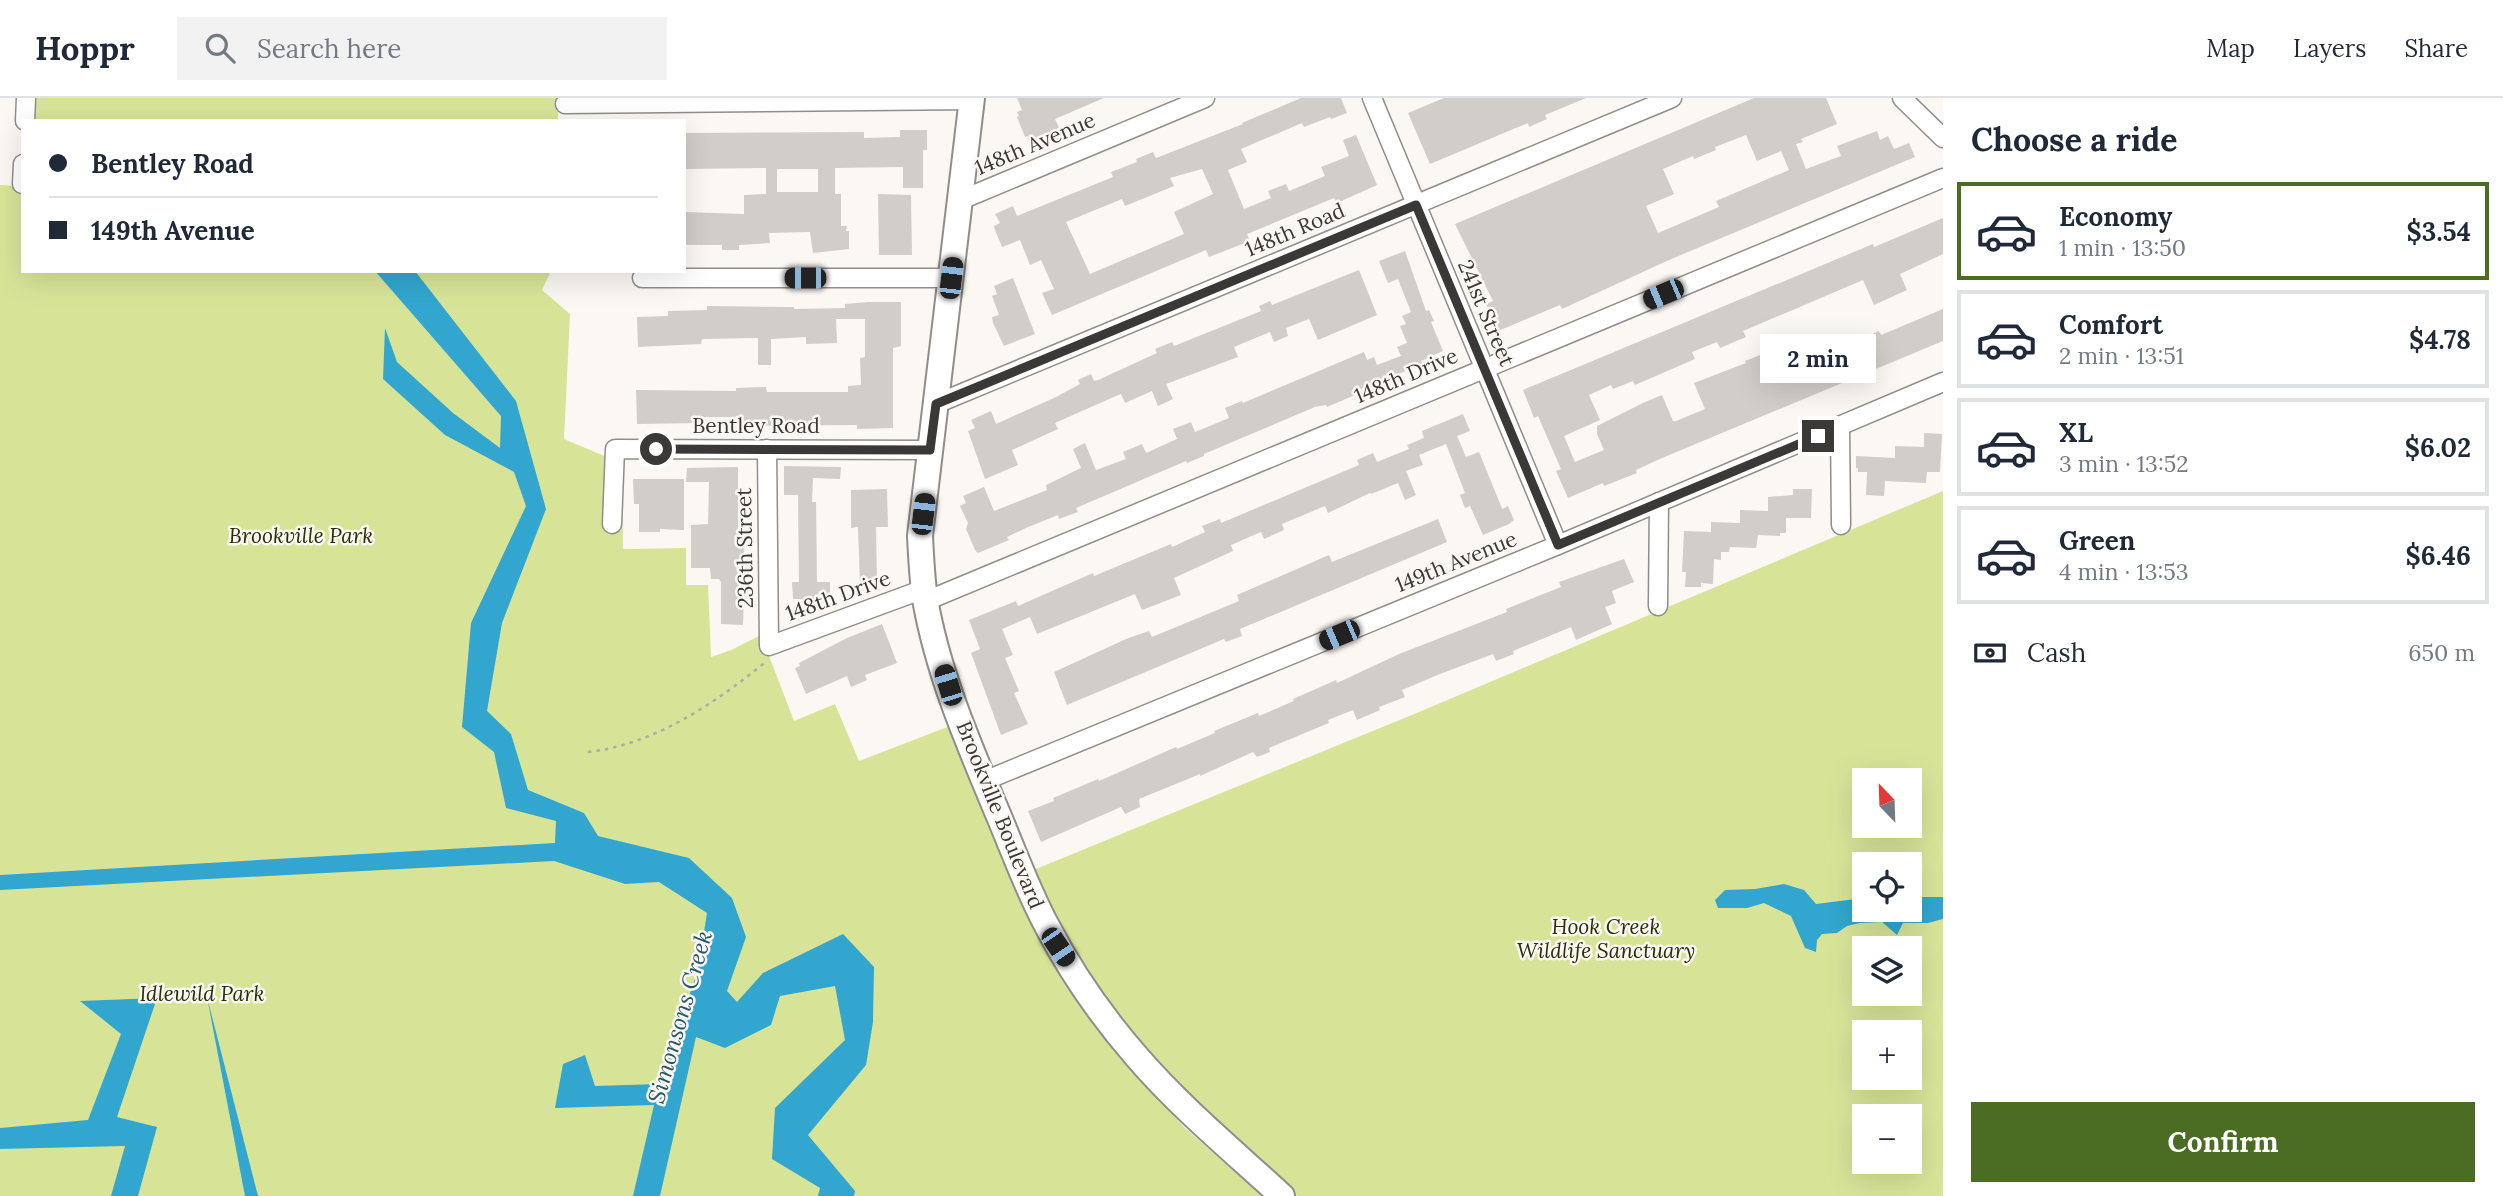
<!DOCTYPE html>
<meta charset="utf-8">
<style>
:root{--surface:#fff;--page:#f2f2f3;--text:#1f2937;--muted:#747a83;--line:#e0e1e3;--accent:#4b6c23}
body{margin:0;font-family:Lora,serif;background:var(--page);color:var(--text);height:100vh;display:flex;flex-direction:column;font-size:26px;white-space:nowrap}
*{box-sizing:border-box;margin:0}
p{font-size:23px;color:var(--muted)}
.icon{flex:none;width:38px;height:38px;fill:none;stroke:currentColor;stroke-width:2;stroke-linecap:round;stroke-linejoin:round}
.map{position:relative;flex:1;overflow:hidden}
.panel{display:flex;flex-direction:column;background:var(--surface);width:560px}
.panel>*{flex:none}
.top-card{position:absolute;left:21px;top:21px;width:665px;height:154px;border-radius:0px;box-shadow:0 7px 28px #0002;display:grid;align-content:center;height:154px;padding:0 28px;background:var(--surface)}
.needle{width:46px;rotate:337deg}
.controls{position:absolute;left:1852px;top:670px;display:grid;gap:14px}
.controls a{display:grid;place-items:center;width:70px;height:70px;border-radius:0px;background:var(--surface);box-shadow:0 7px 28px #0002;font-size:35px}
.end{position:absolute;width:32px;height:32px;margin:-16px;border:9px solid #3a3937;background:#fff;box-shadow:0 0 0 4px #fff}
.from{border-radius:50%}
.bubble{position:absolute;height:49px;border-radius:0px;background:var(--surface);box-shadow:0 7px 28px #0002;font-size:23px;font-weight:700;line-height:49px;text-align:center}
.car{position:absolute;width:21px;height:42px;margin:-21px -10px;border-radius:9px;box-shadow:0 0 5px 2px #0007;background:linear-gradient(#222 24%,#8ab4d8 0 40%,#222 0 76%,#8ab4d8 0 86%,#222 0)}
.top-card b{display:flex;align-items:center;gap:24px;height:66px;font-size:26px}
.top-card b+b{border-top:2px solid var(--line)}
.top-card i{width:18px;height:18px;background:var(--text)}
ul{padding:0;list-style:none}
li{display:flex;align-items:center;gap:21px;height:98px;margin:0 14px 10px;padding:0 14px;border:4px solid var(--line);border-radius:0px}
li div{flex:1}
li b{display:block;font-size:26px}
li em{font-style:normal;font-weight:700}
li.on{border-color:var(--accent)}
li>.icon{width:63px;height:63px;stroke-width:1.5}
h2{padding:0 28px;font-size:32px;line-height:84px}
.pay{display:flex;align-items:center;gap:18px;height:77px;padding:0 28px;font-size:26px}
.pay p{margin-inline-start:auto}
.action{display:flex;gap:14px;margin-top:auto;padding:14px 28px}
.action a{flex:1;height:80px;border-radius:0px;background:var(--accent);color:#fff;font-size:28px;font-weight:700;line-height:80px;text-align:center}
header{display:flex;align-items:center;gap:42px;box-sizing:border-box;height:98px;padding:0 35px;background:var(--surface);border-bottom:2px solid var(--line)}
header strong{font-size:33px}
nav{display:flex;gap:38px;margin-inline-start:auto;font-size:24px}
.search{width:490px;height:63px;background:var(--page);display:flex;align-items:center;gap:18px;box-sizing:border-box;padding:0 24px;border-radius:0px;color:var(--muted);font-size:26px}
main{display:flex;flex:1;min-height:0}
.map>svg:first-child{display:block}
.green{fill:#d7e498;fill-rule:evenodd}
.water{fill:#32a6ce}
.building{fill:#d1cdc9;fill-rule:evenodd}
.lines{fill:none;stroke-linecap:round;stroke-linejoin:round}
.street-casing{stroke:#918d8a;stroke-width:21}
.secondary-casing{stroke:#918d8a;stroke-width:28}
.path{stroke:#aeaba8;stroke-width:2.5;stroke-dasharray:3.5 5;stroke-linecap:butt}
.street{stroke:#fff;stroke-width:18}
.secondary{stroke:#fff;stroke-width:24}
.route{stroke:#3a3937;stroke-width:9}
.labels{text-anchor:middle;stroke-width:5;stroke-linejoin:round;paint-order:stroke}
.street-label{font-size:21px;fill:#3a3937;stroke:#fbf7f3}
.park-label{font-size:21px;font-style:italic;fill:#2a2f08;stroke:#fbf7f3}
.water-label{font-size:23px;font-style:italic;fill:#275667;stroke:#fbf7f3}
</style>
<header>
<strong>Hoppr</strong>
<div class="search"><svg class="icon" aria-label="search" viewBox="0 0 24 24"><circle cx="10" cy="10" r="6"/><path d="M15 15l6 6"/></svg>Search here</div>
<nav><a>Map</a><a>Layers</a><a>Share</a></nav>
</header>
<main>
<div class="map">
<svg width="1943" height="1098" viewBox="0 0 1943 1098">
<rect width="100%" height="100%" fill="#fbf7f3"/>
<g class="green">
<path d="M 33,0 L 558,0 L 558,23 L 29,23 Z"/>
<path d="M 23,63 L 23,173 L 551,173 L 542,192 L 570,216 L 564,341 L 609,360 L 622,372 L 623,451 L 686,450 L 686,487 L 708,487 L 711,559 L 731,552 L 761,537 L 794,623 L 835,606 L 859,663 L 950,628 L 1076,897 L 1120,958 L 1184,1029 L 1262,1098 L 0,1098 L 0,87 L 19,88 Z"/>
<path d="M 1943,393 L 1943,1098 L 1297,1098 C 1237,1047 1169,989 1121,925 C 1085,878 1058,826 1031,773 L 1419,614 ZM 1864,682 L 1909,682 L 1909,728 L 1864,728 ZM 1864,766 L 1909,766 L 1909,812 L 1864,812 ZM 1864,850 L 1909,850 L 1909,896 L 1864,896 ZM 1864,934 L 1909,934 L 1909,980 L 1864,980 ZM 1864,1018 L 1909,1018 L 1909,1064 L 1864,1064 Z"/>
</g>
<g class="water">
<path d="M 375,173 L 415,173 L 516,303 L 546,411 L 502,525 L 487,613 L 511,636 L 528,692 L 584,715 L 598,738 L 689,760 L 732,800 L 746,839 L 727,893 L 737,904 L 763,875 L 843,836 L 874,869 L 873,924 L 866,967 L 808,1037 L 855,1093 L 854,1098 L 818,1098 L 820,1090 L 772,1061 L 775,1010 L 845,942 L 835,888 L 780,898 L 771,927 L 725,950 L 696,939 L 660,1098 L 633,1098 L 654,1007 L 555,1010 L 563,966 L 585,957 L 595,988 L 659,986 L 698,872 L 707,815 L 659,784 L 625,786 L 554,763 L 0,792 L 0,777 L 555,745 L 556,723 L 506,710 L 494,654 L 462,629 L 471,525 L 526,408 L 514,374 L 445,337 L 383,281 L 385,230 L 397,264 L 453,315 L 500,350 L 501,318 Z"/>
<path d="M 1784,786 L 1804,792 L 1816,806 L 1864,800 L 1864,812 L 1909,812 L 1909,799 L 1943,799 L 1943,821 L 1928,825 L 1903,825 L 1897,837 L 1882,824 L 1860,825 L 1847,828 L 1837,835 L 1822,836 L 1817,842 L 1816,854 L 1805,850 L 1791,818 L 1764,805 L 1747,810 L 1718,810 L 1715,802 L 1725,792 L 1755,791 Z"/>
<path d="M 207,899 L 258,1098 L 245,1098 Z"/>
<path d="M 157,900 L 117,1019 L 157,1029 L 138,1098 L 111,1098 L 125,1048 L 0,1051 L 0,1030 L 88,1022 L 121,936 L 80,903 Z"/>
</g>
<g class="building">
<path d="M 1017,0 L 1104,0 L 1055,21 L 1059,30 L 1029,43 L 1028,38 L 1025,39 L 1017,19 L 1019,18 L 1017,14 L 1022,12 Z"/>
<path d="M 1301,0 L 1341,0 L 1347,15 L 1331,21 L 1330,19 L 1304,29 L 1302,25 L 1241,51 L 1247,64 L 1228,72 L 1244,111 L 1271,100 L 1268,93 L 1286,86 L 1289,93 L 1325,78 L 1321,69 L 1349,58 L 1343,42 L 1356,37 L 1377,87 L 1337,105 L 1334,100 L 1247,136 L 1250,143 L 1209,159 L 1206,152 L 1052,217 L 1042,195 L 1054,191 L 1041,162 L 1030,167 L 1020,142 L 1002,149 L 995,132 L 994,128 L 1000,125 L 995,116 L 1013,108 L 1017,118 L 1113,79 L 1111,74 L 1137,64 L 1136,61 L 1153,54 L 1156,60 L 1243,26 L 1242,25 ZM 1202,71 L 1213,96 L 1174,114 L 1184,136 L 1090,176 L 1066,124 L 1122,101 L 1125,108 L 1174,88 L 1170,80 Z"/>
<path d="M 1444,0 L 1586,0 L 1545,17 L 1547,21 L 1529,29 L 1528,25 L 1430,66 L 1408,15 Z"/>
<path d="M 1754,0 L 1826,0 L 1837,26 L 1801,41 L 1803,44 L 1796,46 L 1806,71 L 1841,58 L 1837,48 L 1877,33 L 1880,42 L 1888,38 L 1894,51 L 1909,45 L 1915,59 L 1669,162 L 1562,211 L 1560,207 L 1498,233 L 1486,206 L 1493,203 L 1455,126 ZM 1746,37 L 1757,63 L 1781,53 L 1789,72 L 1716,103 L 1719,109 L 1658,135 L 1646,108 L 1674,96 L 1663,71 L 1693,58 L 1694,61 L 1716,52 L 1715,49 Z"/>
<path d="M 900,32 L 927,32 L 927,52 L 923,52 L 923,90 L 903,90 L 903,69 L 835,70 L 835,96 L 841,96 L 841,128 L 847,128 L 846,133 L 849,133 L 849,151 L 813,155 L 810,134 L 769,135 L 770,145 L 739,147 L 739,152 L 722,152 L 722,147 L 684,147 L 684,114 L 744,116 L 744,97 L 766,96 L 766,70 L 684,71 L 684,35 L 864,34 L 864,40 L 900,39 ZM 777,71 L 818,71 L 818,94 L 777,94 Z"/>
<path d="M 878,96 L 911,97 L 912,157 L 879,157 Z"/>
<path d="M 1943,120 L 1943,156 L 1900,176 L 1907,192 L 1874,207 L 1863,182 L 1743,233 L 1746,239 L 1720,250 L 1717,244 L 1692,254 L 1695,261 L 1635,287 L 1633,283 L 1613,291 L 1611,287 L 1589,297 L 1600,322 L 1564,338 L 1575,364 L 1604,352 L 1597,336 L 1597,328 L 1643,305 L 1662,297 L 1673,323 L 1676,323 L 1705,311 L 1694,285 L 1746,265 L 1745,263 L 1760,257 L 1768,276 L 1775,273 L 1778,280 L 1812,266 L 1812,259 L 1828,253 L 1830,259 L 1861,246 L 1859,242 L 1879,233 L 1881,237 L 1943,211 L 1943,243 L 1662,360 L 1636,372 L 1637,375 L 1604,388 L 1603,385 L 1568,400 L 1556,373 L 1561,371 L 1538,318 L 1534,320 L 1523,292 L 1873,146 L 1874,149 Z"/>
<path d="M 1405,153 L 1426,213 L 1429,212 L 1434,223 L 1431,224 L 1443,253 L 1421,263 L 1423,266 L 1353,294 L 1355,297 L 1327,309 L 1326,307 L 1315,309 L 1204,356 L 1204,358 L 1187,365 L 1186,363 L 1076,410 L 1078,414 L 1059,421 L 1058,417 L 1026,430 L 1007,439 L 1009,442 L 978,455 L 975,452 L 966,431 L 968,425 L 960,408 L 966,405 L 963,398 L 984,389 L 994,413 L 1047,392 L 1046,387 L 1081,370 L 1073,351 L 1085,345 L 1096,372 L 1126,361 L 1123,354 L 1142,346 L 1146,355 L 1177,341 L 1173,331 L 1191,324 L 1195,334 L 1229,320 L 1225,310 L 1242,303 L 1243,305 L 1364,254 L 1367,262 L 1374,259 L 1377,267 L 1401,258 L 1397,249 L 1407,245 L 1400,228 L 1406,226 L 1402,218 L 1411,214 L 1398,181 L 1388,185 L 1379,163 Z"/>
<path d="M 1359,172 L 1377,217 L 1318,242 L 1309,221 L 1286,230 L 1288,238 L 1274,244 L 1270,234 L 1241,246 L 1234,249 L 1238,259 L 1166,286 L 1173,301 L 1158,308 L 1152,293 L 1125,305 L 1121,296 L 1116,298 L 1055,325 L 1058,331 L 1012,352 L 1018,367 L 985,381 L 968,333 L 975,330 L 971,322 L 991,313 L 996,326 L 1056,299 L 1080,286 L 1078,282 L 1091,276 L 1094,283 L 1098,282 L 1157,255 L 1155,251 L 1172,244 L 1174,248 L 1261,213 L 1259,208 L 1270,203 L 1272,207 Z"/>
<path d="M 1013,180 L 1035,236 L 1004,248 L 993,225 L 992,219 L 999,217 L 992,198 L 997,196 L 994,188 Z"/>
<path d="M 869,204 L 901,204 L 901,248 L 893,250 L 893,330 L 857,331 L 857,327 L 747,328 L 747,325 L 736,326 L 736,319 L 698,319 L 698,325 L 637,326 L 636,292 L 736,293 L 736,290 L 766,289 L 767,294 L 848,294 L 848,288 L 861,287 L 860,260 L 865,259 L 865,221 L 836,221 L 837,245 L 806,246 L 806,239 L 771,241 L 771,267 L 758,267 L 758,240 L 702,241 L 701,246 L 638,249 L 637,219 L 668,218 L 668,213 L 707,212 L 707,208 L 794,209 L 794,211 L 845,210 L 845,206 Z"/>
<path d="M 1463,316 L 1470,333 L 1457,338 L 1466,359 L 1479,354 L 1501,408 L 1502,411 L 1508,408 L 1514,422 L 1509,426 L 1483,437 L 1470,408 L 1465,410 L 1460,397 L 1465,395 L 1446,346 L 1419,357 L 1423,367 L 1406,373 L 1416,397 L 1405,402 L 1398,385 L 1371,396 L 1370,395 L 1328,415 L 1325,408 L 1282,426 L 1284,432 L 1264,441 L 1261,434 L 1231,447 L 1233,453 L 1174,480 L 1181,497 L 1142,512 L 1135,496 L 1037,536 L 1030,519 L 1002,531 L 1013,557 L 1005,560 L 1019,593 L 1014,595 L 1028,626 L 1001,637 L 971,555 L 980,551 L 969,522 L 1016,503 L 1018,508 L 1093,475 L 1094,478 L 1171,446 L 1172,449 L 1205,434 L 1202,428 L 1220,421 L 1221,425 L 1359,367 L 1357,362 L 1373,355 L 1377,364 L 1409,351 L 1407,347 L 1424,340 L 1422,333 Z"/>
<path d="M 1924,335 L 1942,336 L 1940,374 L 1927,374 L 1926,385 L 1885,383 L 1884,398 L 1866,397 L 1867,374 L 1858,374 L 1858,370 L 1856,370 L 1856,358 L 1895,360 L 1895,348 L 1924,349 Z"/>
<path d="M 784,368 L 841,369 L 840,381 L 813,380 L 812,404 L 816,404 L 817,484 L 830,484 L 830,501 L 793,501 L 792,484 L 799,484 L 798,397 L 784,397 Z"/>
<path d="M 738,369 L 738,431 L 742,431 L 745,466 L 743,527 L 721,526 L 721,484 L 719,481 L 711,481 L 710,470 L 691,470 L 691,427 L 708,426 L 709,384 L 686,384 L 687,370 Z"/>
<path d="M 633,381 L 684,381 L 684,432 L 660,431 L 660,434 L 639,434 L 639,406 L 634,406 Z"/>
<path d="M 887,391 L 888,429 L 876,429 L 877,487 L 860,488 L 858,429 L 851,430 L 851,392 Z"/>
<path d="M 1793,391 L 1812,391 L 1811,420 L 1786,420 L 1786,435 L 1780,435 L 1780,438 L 1758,437 L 1756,450 L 1730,449 L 1729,454 L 1721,454 L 1721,462 L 1714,461 L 1713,486 L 1701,485 L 1701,489 L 1685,489 L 1686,474 L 1682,474 L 1684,433 L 1711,434 L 1711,424 L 1740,425 L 1740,412 L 1768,413 L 1768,399 L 1793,397 Z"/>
<path d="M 1438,421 L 1447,444 L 1240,531 L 1242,538 L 1226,544 L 1224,541 L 1067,607 L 1054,574 L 1126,541 L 1149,533 L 1152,539 L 1239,503 L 1237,497 L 1329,457 L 1332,464 Z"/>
<path d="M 1624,461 L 1634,484 L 1612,493 L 1616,505 L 1605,509 L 1612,526 L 1576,542 L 1571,529 L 1513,553 L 1514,556 L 1496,563 L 1493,556 L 1440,576 L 1402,592 L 1405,599 L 1379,609 L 1380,612 L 1357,622 L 1353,612 L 1328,622 L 1329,625 L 1269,650 L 1270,654 L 1257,659 L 1253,654 L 1200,678 L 1200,676 L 1139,701 L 1140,709 L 1125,716 L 1121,709 L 1041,744 L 1028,713 L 1054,703 L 1053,700 L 1098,681 L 1099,683 L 1176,649 L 1177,651 L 1215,635 L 1214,633 L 1258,615 L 1259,618 L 1294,603 L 1293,601 L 1336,582 L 1337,585 L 1399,556 L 1507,514 L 1506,511 L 1561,489 L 1559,484 Z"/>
<path d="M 882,526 L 897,565 L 865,577 L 867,582 L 851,589 L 847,578 L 806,596 L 795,570 L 800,568 L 799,565 L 847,540 Z"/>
</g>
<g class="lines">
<g class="street-casing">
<g id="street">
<path d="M 1372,0 L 1558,447"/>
<path d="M 1902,0 L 1943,40"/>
<path d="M 565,6 L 972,2"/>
<path d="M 25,23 L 26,0"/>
<path d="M 22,86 L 23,66"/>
<path d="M 961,102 L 1205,0"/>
<path d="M 642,180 L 951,180"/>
<path d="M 936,306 L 1672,0"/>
<path d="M 1840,328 L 1841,427"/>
<path d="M 767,351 L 769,548 L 924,491"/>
<path d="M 612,426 L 615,351 L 930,352"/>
<path d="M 926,503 L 1943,80"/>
<path d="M 1658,508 L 1659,404"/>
<path d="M 984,683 L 1558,447 L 1943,284"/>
</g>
</g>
<g class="secondary-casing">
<path id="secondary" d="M 972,0 L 920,438 C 921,459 922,480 925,501 C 938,576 969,647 998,716 C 1014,754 1028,793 1047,828 C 1071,874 1103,920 1137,959 C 1181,1010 1233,1053 1282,1098"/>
</g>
<path class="path" d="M 588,654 C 653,647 714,606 763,566 L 764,561"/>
<use href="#street" class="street"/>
<use href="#secondary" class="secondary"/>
</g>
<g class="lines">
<path class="route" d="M 656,351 L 930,352 L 936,306 L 1416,107 L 1558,447 L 1818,338"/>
</g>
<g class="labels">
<g class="street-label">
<text transform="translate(1035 46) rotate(-23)" y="7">148th Avenue</text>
<text transform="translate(1295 132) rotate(-23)" y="7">148th Road</text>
<text transform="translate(1486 215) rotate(67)" y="7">241st Street</text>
<text transform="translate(1406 278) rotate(-23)" y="7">148th Drive</text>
<text x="756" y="335">Bentley Road</text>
<text transform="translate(745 450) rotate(-91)" y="7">236th Street</text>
<text transform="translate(1456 464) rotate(-22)" y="7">149th Avenue</text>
<text transform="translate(838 498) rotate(-20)" y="7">148th Drive</text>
<text transform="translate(1000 717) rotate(68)" y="7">Brookville Boulevard</text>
</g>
<g class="park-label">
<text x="301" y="445">Brookville Park</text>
<text x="1606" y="836">Hook Creek<tspan x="1606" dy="24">Wildlife Sanctuary</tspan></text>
<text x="202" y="903">Idlewild Park</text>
</g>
<g class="water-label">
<text transform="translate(680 919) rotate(-74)" y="8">Simonsons Creek</text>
</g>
</g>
</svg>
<div class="controls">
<a><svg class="needle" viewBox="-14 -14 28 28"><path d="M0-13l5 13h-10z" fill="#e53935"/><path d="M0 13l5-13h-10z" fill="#747a83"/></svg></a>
<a><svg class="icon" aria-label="locate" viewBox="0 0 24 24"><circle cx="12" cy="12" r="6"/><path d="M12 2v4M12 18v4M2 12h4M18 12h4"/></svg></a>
<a><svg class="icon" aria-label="layers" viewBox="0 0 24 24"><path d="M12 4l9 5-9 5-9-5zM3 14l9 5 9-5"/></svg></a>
<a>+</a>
<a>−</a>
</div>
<i class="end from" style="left:656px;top:351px"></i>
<i class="end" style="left:1818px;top:338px"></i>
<div class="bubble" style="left:1760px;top:236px;width:116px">2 min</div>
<i class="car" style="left:805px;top:180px;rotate:270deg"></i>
<i class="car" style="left:951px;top:180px;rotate:7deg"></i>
<i class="car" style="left:1663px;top:196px;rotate:247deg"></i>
<i class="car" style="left:923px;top:416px;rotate:7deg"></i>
<i class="car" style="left:1339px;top:537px;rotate:247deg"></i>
<i class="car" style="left:948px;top:587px;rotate:343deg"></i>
<i class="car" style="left:1058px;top:849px;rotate:146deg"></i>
<div class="top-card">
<b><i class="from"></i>Bentley Road</b>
<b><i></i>149th Avenue</b>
</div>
</div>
<section class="panel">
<h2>Choose a ride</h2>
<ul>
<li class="on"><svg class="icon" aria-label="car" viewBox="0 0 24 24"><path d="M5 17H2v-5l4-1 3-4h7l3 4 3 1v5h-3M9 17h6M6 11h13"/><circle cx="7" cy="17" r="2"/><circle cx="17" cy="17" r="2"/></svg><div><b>Economy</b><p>1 min · 13:50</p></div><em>$3.54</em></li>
<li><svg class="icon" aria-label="car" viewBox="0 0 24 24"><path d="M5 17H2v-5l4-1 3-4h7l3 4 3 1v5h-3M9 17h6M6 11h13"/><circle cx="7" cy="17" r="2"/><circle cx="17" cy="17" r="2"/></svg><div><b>Comfort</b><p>2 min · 13:51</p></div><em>$4.78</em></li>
<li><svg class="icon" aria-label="car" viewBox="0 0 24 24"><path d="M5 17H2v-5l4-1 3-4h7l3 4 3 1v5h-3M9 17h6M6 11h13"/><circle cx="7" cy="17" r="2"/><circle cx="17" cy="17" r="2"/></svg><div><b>XL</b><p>3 min · 13:52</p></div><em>$6.02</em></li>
<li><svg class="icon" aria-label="car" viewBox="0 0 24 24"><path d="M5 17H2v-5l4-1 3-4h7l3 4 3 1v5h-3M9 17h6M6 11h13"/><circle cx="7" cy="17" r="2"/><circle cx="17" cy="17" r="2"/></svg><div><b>Green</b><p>4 min · 13:53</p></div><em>$6.46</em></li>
</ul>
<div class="pay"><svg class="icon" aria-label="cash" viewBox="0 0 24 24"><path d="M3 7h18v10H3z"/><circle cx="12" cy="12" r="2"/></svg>Cash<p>650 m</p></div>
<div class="action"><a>Confirm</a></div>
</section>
</main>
